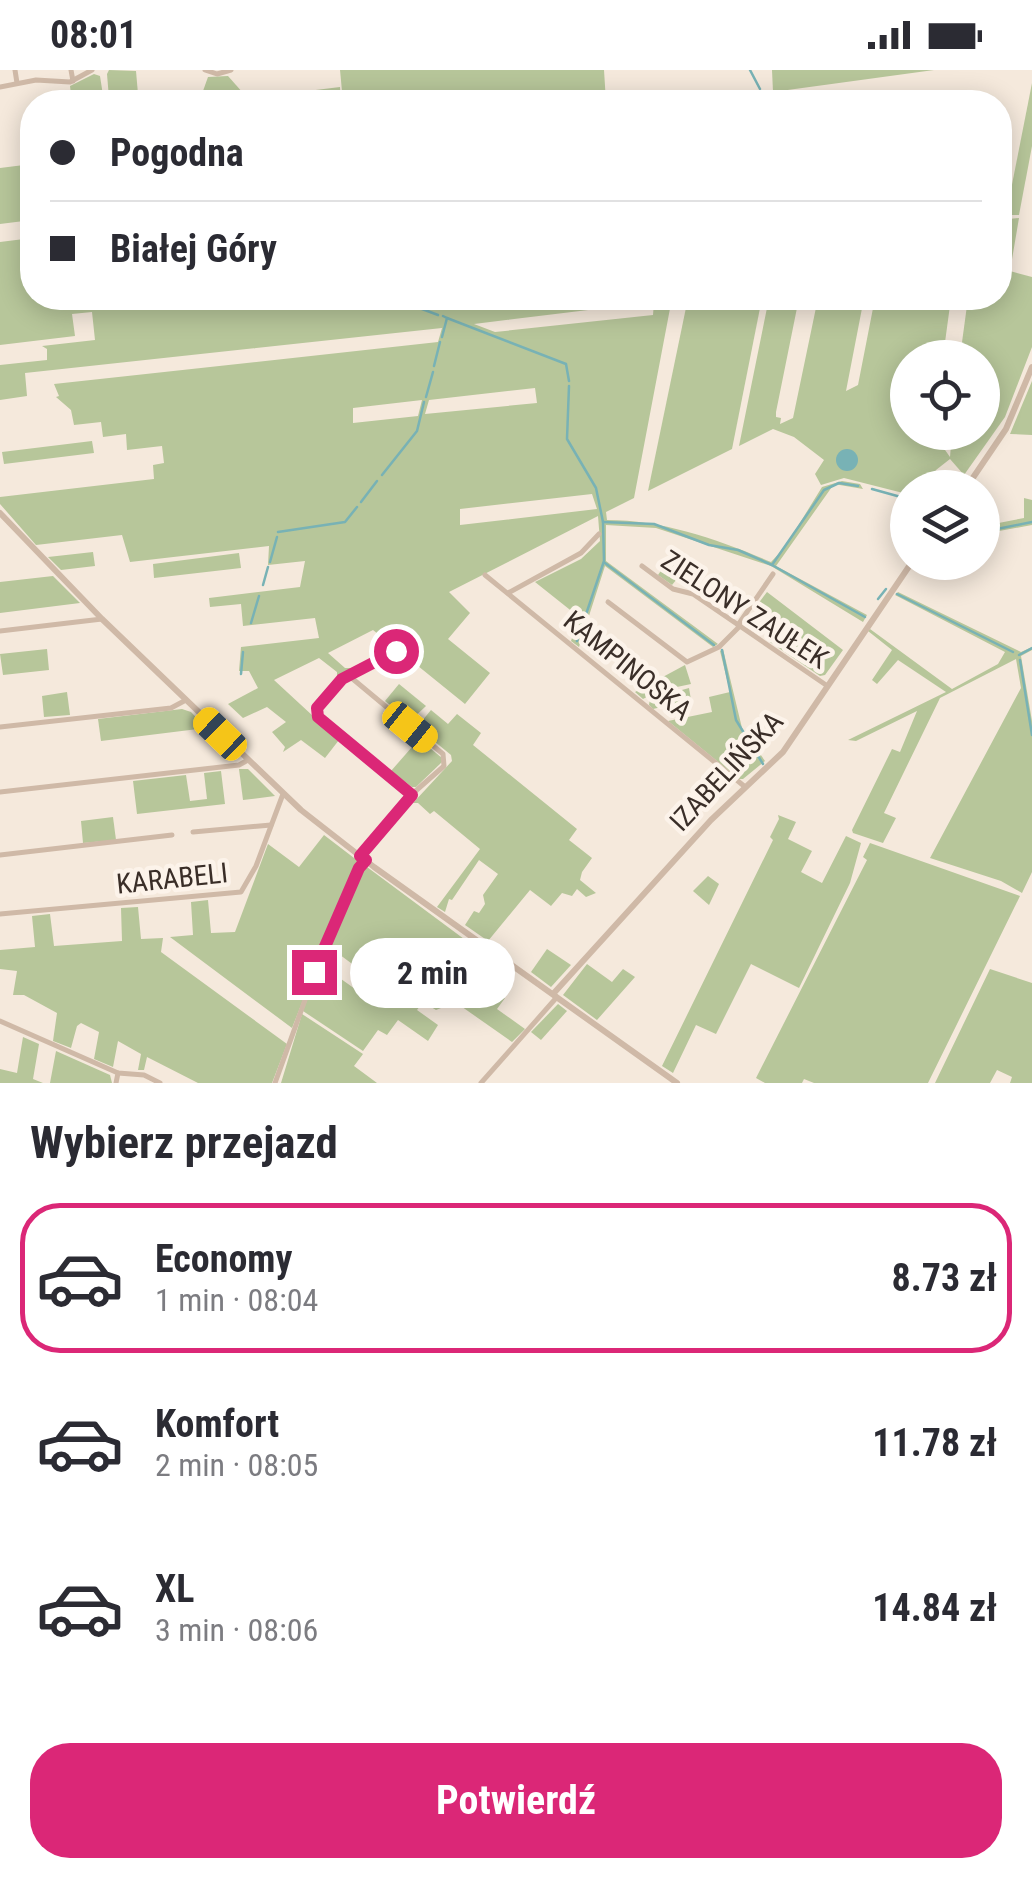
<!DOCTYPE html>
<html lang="pl">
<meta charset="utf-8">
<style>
:root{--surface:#fff;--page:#f7f7f7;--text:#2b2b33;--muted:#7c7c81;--line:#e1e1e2;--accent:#db2777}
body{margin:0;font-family:"Roboto Condensed",sans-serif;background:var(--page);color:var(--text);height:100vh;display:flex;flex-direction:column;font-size:38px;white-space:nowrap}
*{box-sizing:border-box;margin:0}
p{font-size:32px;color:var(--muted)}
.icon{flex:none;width:55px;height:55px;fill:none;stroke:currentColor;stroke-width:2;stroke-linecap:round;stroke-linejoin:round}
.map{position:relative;height:1013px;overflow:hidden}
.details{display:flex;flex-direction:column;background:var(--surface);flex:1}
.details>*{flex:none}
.hud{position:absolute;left:20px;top:20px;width:992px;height:220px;border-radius:40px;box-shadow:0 5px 25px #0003;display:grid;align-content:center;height:220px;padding:0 30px;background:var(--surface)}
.buttons{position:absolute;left:890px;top:270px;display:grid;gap:20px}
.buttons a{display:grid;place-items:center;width:110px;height:110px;border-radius:50%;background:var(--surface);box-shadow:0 5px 25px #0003;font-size:50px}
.end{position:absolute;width:45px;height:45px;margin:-22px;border:12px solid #db2777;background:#fff;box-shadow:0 0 0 5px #fff}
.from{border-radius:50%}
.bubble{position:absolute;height:70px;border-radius:35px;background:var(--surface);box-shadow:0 5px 25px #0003;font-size:32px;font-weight:700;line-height:70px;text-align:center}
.car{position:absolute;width:30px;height:60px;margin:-30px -15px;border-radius:12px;box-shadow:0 0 8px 2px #0007;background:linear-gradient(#f5c518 24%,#345 0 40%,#f5c518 0 76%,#345 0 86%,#f5c518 0)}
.hud b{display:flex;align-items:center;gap:35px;height:95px;font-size:38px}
.hud b+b{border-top:2px solid var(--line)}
.hud i{width:25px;height:25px;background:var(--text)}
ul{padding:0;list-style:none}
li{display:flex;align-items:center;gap:30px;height:150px;margin:0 20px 15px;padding:0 10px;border:5px solid transparent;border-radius:40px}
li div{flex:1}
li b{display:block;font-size:38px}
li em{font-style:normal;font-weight:700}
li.selected{border-color:var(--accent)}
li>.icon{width:90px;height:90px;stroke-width:1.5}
h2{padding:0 30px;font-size:45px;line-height:120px}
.cta{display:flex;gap:20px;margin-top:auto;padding:20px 30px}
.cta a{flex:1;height:115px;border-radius:40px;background:var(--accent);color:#fff;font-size:40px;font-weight:700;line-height:115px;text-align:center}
.status{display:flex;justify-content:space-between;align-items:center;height:70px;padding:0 50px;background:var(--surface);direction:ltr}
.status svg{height:28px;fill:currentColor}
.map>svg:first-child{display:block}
.green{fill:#b7c69a;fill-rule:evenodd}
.water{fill:#78b2b5}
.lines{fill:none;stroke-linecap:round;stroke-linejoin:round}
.stream{stroke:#78b2b5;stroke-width:2.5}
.minor{stroke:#cfb9a7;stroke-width:5}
.tertiary{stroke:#cfb9a7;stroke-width:6}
.route{stroke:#db2777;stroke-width:12}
.labels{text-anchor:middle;stroke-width:9;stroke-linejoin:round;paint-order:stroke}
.street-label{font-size:28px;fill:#3a2e28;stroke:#fcf3ea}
</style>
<div class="status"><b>08:01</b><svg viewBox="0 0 49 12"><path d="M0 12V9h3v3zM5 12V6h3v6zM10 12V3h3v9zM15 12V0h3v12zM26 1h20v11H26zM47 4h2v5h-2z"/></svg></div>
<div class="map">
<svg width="1032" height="1013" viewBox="0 0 1032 1013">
<rect width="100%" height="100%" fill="#f5e9dc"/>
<g class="green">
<path d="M 109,0 L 136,1 L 138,24 L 109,28 L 107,4 Z"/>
<path d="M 340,0 L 604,0 L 606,32 L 343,32 Z"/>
<path d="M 772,0 L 934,0 L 773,22 Z"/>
<path d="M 94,4 L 100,6 L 104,32 L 72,32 L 70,16 Z"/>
<path d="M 228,6 L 251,32 L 204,32 L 203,21 L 208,7 Z"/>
<path d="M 1032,13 L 1032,76 L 1019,145 L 1006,145 Z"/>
<path d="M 340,17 L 341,32 L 273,32 L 275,25 Z"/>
<path d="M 842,20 L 840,32 L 714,32 Z"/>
<path d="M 32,94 L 32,150 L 0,154 L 0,98 Z"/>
<path d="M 1019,148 L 1010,201 L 1032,207 L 1032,277 L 1005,347 L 964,405 L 950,389 L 936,400 L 927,417 L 908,418 L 907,424 L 844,408 L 821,415 L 815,404 L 824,390 L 794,367 L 773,359 L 739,376 L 769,228 L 799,228 L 776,342 L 776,347 L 781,348 L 780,354 L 793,348 L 818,228 L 864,228 L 846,321 L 858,315 L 875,228 L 951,228 L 943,287 L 908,288 L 908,362 L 933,363 L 950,387 L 952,363 L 982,362 L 982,288 L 960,287 L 968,228 L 1000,228 L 1000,150 Z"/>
<path d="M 32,168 L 32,228 L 672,228 L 634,428 L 606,442 L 607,450 C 663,450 720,470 771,492 L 785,477 L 822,417 L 842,411 L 860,414 L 863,419 L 834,414 L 776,496 L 867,545 L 863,552 L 771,496 L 656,458 L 606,455 L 606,491 L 718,574 L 713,577 L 605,496 L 579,577 L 571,571 L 579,547 L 535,512 L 581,489 L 600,471 L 598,446 L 449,522 L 470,543 L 448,569 L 490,603 L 465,634 L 402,583 L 410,578 L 405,571 L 394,577 L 373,560 L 328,583 L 345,598 L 351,598 L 337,607 L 337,602 L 319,588 L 274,610 L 339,670 L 325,688 L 301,670 L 283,682 L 285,677 L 272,662 L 286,652 L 267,637 L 243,648 L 228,634 L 258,618 L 249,601 L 239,601 L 241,577 L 319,568 L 315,548 L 243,556 L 241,534 L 210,537 L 209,528 L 300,517 L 305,491 L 268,495 L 269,476 L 130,492 L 122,465 L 36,475 L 0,434 L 0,427 L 154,409 L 153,395 L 164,393 L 162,376 L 127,380 L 126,364 L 103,367 L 101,352 L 74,355 L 71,340 L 56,327 L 59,326 L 54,314 L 438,272 L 442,258 L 25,303 L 27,326 L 0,330 L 0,295 L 47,290 L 47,279 L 42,276 L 95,270 L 92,242 L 72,244 L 75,266 L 0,275 L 0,172 ZM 654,232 L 653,245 L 495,262 L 474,254 ZM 535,318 L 537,333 L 425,344 L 429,330 ZM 422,330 L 418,346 L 353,353 L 353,338 ZM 592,424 L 597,439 L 460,455 L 460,439 Z"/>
<path d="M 688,228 L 762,228 L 732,379 L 648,421 Z"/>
<path d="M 1032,311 L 1032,365 L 1010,364 Z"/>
<path d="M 92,371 L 94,383 L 4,394 L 2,382 Z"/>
<path d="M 1024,428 L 1032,430 L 1032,455 L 983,464 L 983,456 L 1024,448 Z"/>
<path d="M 93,482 L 95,496 L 61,500 L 48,487 Z"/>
<path d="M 239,483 L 241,498 L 154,508 L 153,494 Z"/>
<path d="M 673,483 L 689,494 L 672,515 L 658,505 Z"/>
<path d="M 53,506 L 80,533 L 0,543 L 0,512 Z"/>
<path d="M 767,522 L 843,580 L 825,605 L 820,606 L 770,572 L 780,557 L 754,539 Z"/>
<path d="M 898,522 L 1021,582 L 1032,577 L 1032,580 L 1021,586 L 1032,651 L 1032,802 L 1022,823 L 1001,811 L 930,788 L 1021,618 L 1016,589 L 940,628 L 884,743 L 896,748 L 883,773 L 853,763 L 852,760 L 892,679 L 900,682 L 917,641 L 856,671 L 848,670 L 946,622 L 898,590 L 877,614 L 872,610 L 892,580 L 868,561 L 870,559 L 952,619 L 998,594 L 1005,582 L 895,525 Z"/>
<path d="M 47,579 L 49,600 L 3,605 L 0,584 Z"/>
<path d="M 723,579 L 742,658 L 765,691 L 743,709 L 739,709 L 668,651 L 712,642 L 709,627 L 730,622 L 720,581 Z"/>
<path d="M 685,595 L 691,614 L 658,621 L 643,629 L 635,622 Z"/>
<path d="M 399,614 L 426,636 L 410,651 L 385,631 Z"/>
<path d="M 689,618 L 691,630 L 653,639 L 649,635 L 650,629 Z"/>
<path d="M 67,622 L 70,645 L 44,647 L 42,626 Z"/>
<path d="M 182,639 L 191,642 L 206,658 L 101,671 L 98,649 Z"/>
<path d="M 431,640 L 448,654 L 457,644 L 481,663 L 473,675 L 577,759 L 569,770 L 592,788 L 582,802 L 580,810 L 596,823 L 586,827 L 577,819 L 572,826 L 562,823 L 551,836 L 530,820 L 488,871 L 465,855 L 474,841 L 479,843 L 485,834 L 483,825 L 498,804 L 479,790 L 452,830 L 449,829 L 445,842 L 437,837 L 480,779 L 434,741 L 430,744 L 418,733 L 413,733 L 452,691 L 451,685 L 417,657 Z"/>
<path d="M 419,669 L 442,688 L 442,692 L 416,717 L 412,717 L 391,701 Z"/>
<path d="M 239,699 L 248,699 L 275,726 L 243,730 Z"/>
<path d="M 221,701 L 225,734 L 137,744 L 133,711 L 186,705 L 190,731 L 207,729 L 204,703 Z"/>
<path d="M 778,745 L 796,752 L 788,769 L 812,781 L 801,802 L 822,813 L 846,766 L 861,773 L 850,813 L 799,918 L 751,894 L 716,964 L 696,955 L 673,1003 L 662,996 L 773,770 L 770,767 L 779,749 Z"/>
<path d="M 113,747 L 116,770 L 83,773 L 81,751 Z"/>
<path d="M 324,765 L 358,791 L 292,958 L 170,867 L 193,865 L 191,832 L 208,830 L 211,863 L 235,862 L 268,774 L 299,797 Z"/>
<path d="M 870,773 L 1020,826 L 928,1013 L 814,1013 L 804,1009 L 802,1013 L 765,1013 L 756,1008 L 867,790 L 863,787 Z"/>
<path d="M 367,797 L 491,889 L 478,910 L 505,928 L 497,939 L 525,959 L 512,972 L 448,927 L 441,938 L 436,940 L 423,932 L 417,940 L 438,955 L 428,971 L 398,950 L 387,965 L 378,960 L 363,981 L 303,941 L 320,894 L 379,936 L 390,922 L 328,876 L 359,802 Z"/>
<path d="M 708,806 L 719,814 L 709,835 L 693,821 Z"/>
<path d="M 138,837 L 141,869 L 163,868 L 161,882 L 287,974 L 272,1013 L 198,1013 L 147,987 L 144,1000 L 138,1000 L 141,984 L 118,971 L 113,997 L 94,989 L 99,962 L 81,953 L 77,956 L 71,978 L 53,971 L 57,943 L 24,925 L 13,925 L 17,901 L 0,899 L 0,880 L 35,877 L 32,846 L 50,844 L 54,876 L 122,871 L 121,838 Z"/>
<path d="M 547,879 L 571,895 L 551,917 L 531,902 Z"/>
<path d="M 587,894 L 612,912 L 623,899 L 635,907 L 597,950 L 563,925 Z"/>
<path d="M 990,899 L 1032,913 L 1032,1013 L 1010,1013 L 1012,1007 L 997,1000 L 990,1013 L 935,1013 Z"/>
<path d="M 558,934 L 567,941 L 541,970 L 531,962 Z"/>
<path d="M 302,944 L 363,984 L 354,996 L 377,1013 L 281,1013 Z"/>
<path d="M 23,967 L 39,974 L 33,1009 L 43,1013 L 0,1013 L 0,999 L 17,1003 Z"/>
<path d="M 56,981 L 110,1005 L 112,1013 L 50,1013 Z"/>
</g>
<circle class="water" cx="847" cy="390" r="11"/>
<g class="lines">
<g class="stream">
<path d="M 750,0 L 760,19"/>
<path d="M 392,228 L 396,229"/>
<path d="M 401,231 L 438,245"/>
<path d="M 447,248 L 566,294 L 569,311"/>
<path d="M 442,267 L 447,248 L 443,246"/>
<path d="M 434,296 L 440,272"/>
<path d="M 569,316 L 567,369 L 596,418 L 603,452 L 604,491 L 577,571"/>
<path d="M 426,327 L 433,302"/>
<path d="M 382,405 L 417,361 L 424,332"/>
<path d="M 872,419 L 908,429"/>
<path d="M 361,432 L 377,411"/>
<path d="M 603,452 L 654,454 L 709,475 L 738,480 L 772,495 L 865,547"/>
<path d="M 278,462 L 345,452 L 357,437"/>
<path d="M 982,462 L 1032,452"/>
<path d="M 270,492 L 277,467"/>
<path d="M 605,493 L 714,575"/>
<path d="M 772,495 L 824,420 L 839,413 L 858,416"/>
<path d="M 263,515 L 268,497"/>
<path d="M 897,524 L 1013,582"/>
<path d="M 878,529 L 886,519"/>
<path d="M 251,553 L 259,526"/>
<path d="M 722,580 L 736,650 L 763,694"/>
<path d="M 1019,585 L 1032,578"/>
<path d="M 1020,590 L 1032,665"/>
<path d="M 241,604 L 243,582"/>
</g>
<g class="minor">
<path d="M 15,0 L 17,13"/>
<path d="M 71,0 L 73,11"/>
<path d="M 205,0 L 217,4 L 231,0"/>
<path d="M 0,17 L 36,10 L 70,12 L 92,0"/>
<path d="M 642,496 L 673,519 L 693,524 L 826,615"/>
<path d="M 485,505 L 744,716"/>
<path d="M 508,523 L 581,483 L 599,464"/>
<path d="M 608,532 L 687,592 L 719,577 L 740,556"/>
<path d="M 738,555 L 773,504"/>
<path d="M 0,561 L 102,549"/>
<path d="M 396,581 L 341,609 L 317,642 L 411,725"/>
<path d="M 348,605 L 443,684 L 444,696 L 411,725 L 360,787"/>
<path d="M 0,657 L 171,638 L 186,630"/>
<path d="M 0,722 L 239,695 L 248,690"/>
<path d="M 193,762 L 271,755"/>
<path d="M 0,785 L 172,765"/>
<path d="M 0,844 L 241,822 L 256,796 L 283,724"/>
<path d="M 0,951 L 118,1003 L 144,1005 L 160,1013"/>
<path d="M 116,1013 L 118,1003"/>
<path d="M 275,1013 L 322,883 L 365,790"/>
<path d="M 481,1013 L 557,927"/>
</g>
<g class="tertiary">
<path d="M 966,418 L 1006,359 L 1032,297"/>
<path d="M 0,443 L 102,549 L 301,740 L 374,797 L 677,1013"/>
<path d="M 553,924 L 711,750 L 783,682 L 912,492"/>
</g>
</g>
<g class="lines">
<path class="route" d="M 314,902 L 359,798 L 366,790 L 360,786 L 412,725 L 318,647 L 317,638 L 342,609 L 396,581"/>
</g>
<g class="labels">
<g class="street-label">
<text transform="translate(745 539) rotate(33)" y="10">ZIELONY ZAUŁEK</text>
<text transform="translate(628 595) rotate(39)" y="10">KAMPINOSKA</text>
<text transform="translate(726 701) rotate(-47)" y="10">IZABELIŃSKA</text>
<text transform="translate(172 808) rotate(-6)" y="10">KARABELI</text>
</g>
</g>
</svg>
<div class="buttons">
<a><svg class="icon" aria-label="locate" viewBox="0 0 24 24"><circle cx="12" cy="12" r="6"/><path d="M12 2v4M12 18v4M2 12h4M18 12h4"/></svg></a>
<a><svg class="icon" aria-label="layers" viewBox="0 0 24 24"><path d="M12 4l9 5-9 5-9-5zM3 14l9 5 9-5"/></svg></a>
</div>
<i class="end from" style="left:396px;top:581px"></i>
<i class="end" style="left:314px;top:902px"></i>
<div class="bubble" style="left:350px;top:868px;width:165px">2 min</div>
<i class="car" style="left:410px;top:657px;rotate:129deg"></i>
<i class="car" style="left:220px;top:664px;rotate:314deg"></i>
<div class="hud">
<b><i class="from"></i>Pogodna</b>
<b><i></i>Białej Góry</b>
</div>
</div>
<section class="details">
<h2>Wybierz przejazd</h2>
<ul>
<li class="selected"><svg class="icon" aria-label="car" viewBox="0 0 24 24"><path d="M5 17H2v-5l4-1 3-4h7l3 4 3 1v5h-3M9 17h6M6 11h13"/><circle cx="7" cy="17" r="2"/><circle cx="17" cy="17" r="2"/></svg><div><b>Economy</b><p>1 min · 08:04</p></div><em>8.73 zł</em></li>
<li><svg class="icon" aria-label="car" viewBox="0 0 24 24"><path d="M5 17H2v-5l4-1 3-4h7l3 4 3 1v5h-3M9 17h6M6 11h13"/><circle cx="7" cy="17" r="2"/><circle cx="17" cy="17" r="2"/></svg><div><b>Komfort</b><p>2 min · 08:05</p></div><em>11.78 zł</em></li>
<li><svg class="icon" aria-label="car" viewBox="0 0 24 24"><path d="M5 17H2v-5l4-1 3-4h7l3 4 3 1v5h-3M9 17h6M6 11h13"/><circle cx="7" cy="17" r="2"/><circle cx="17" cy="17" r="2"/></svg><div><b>XL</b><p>3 min · 08:06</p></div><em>14.84 zł</em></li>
</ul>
<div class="cta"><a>Potwierdź</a></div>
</section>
